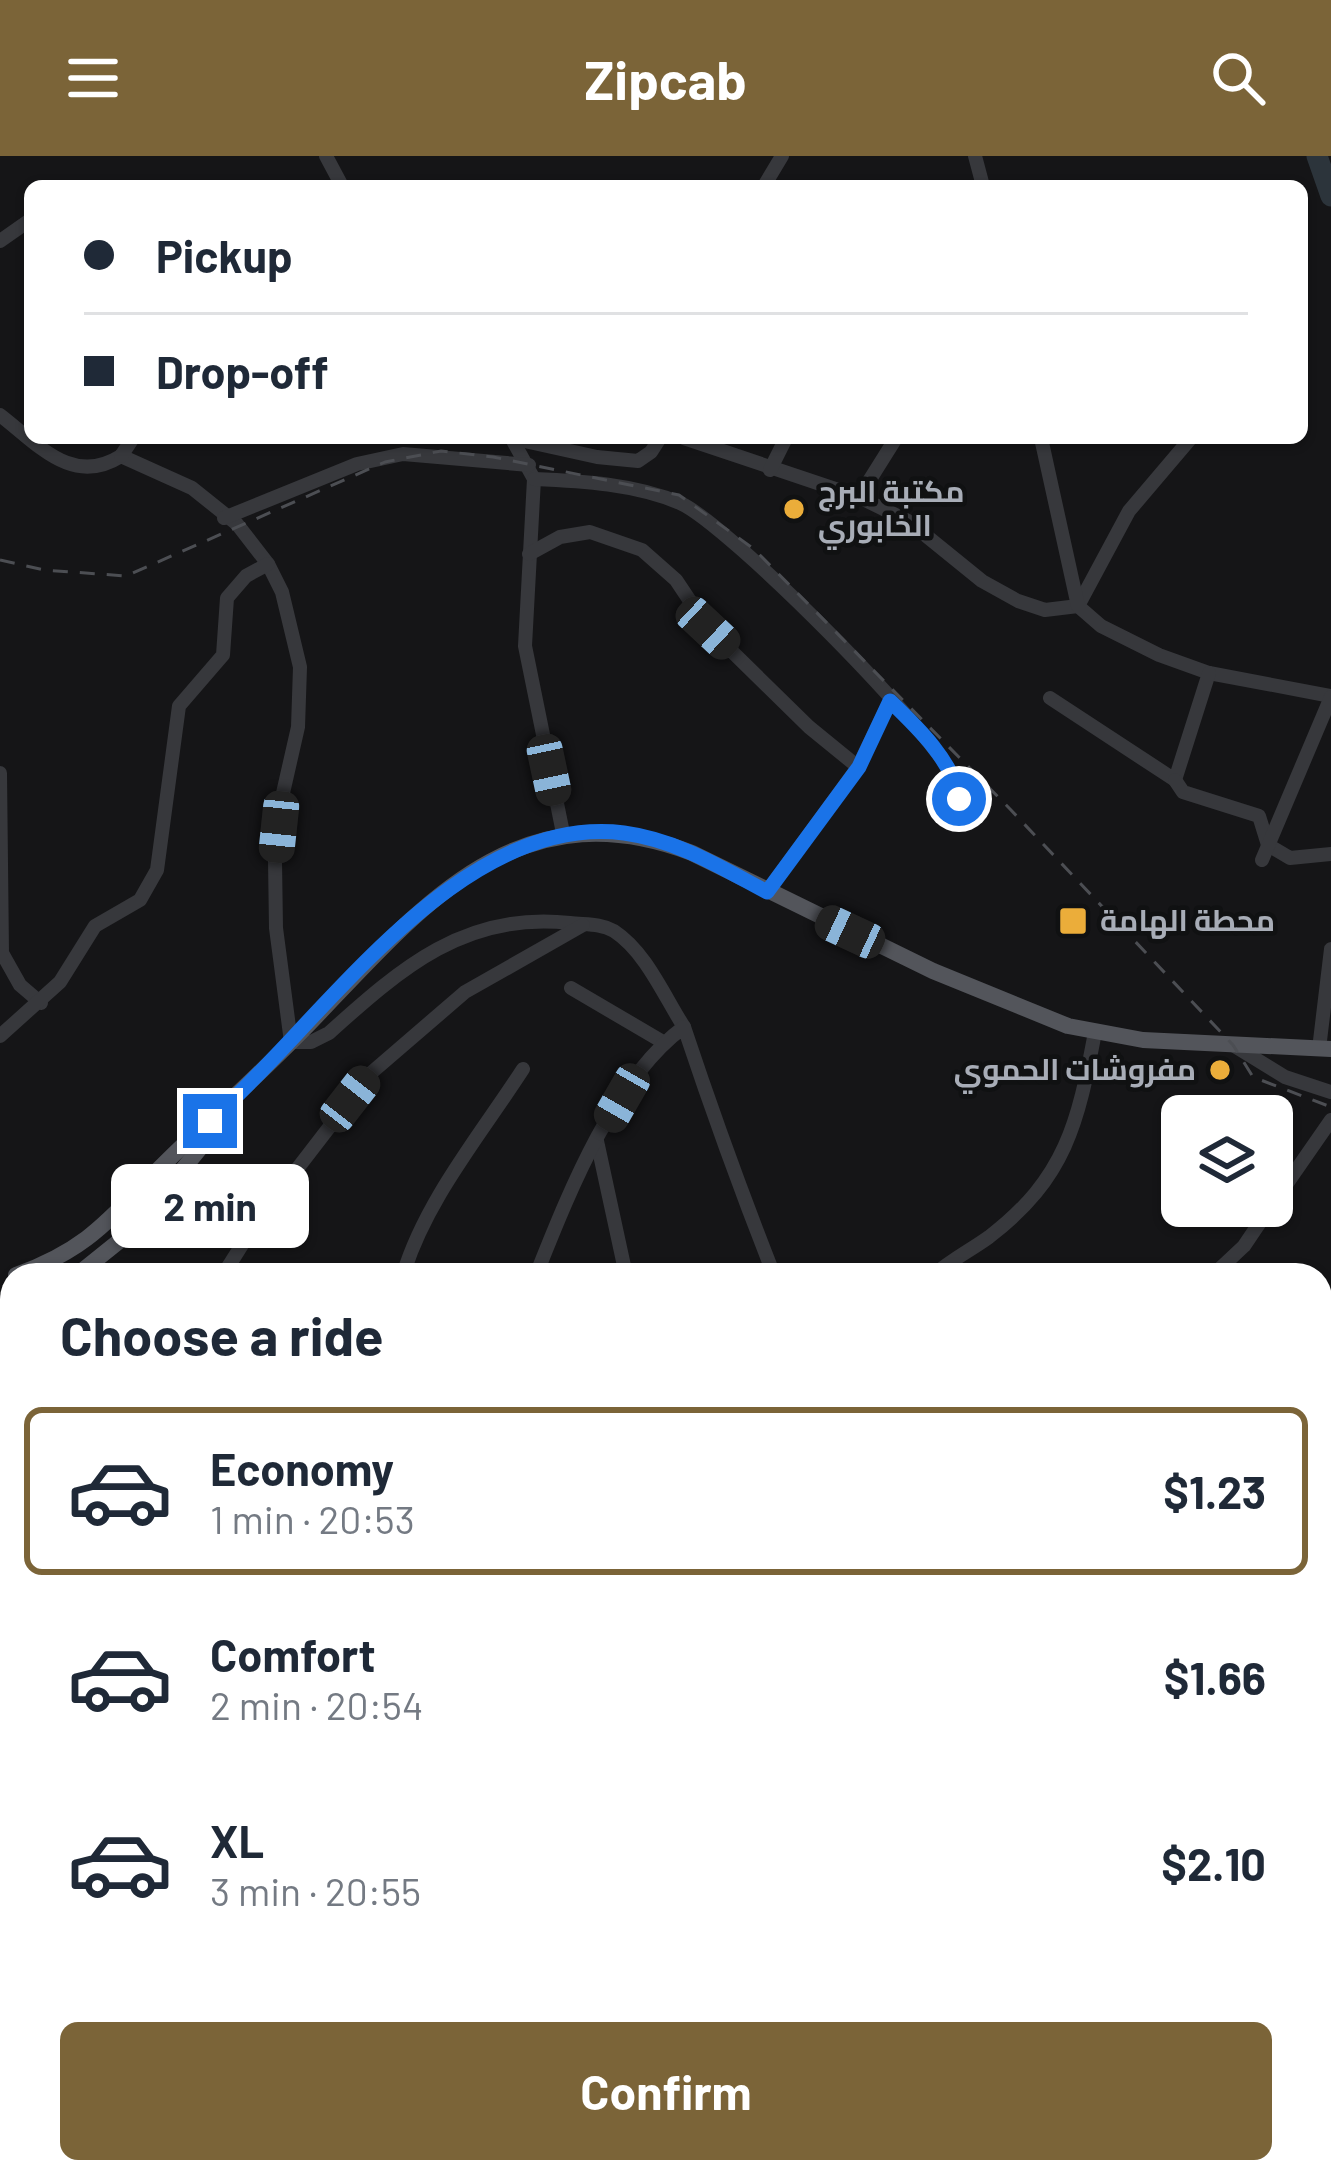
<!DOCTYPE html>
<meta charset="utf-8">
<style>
:root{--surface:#fff;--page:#f2f2f3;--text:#1f2937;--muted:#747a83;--line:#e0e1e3;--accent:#7b6438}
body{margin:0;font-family:Barlow,Cairo,sans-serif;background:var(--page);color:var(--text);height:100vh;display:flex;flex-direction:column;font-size:45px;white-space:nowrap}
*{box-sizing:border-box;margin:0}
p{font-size:39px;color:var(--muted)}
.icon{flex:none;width:66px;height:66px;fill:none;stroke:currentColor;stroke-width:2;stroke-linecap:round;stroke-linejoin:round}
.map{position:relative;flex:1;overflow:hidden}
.panel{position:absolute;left:0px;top:1107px;width:1332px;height:921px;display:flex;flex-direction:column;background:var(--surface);border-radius:36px 36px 0 0;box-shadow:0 3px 9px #0004}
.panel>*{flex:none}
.top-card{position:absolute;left:24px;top:24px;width:1284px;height:264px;border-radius:18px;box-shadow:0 3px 9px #0004;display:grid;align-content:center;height:264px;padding:0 60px;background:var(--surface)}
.tools{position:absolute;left:1161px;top:939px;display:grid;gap:24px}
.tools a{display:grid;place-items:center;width:132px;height:132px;border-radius:18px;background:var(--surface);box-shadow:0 3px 9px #0004;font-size:60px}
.end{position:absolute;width:54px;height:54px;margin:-27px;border:15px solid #1a73e8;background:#fff;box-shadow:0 0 0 6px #fff}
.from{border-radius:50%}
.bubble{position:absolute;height:84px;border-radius:18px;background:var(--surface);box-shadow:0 3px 9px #0004;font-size:39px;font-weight:700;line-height:84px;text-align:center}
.car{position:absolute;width:36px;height:72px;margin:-36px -18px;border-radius:15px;box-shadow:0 0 9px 3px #0007;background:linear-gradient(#222 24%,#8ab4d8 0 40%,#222 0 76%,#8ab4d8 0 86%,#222 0)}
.top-card b{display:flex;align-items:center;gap:42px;height:114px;font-size:45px}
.top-card b+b{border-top:3px solid var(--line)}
.top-card i{width:30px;height:30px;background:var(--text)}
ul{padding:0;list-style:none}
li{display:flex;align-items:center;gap:36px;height:168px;margin:0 24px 18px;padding:0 36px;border:6px solid transparent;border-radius:18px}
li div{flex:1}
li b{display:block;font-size:45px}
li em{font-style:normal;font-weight:700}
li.current{border-color:var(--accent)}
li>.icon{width:108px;height:108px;stroke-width:1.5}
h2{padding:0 60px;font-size:54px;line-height:144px}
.action{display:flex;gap:24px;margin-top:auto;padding:24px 60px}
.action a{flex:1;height:138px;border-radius:18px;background:var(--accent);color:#fff;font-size:48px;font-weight:700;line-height:138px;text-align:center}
header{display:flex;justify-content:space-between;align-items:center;height:156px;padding:0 60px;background:var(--accent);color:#fff;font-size:54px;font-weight:700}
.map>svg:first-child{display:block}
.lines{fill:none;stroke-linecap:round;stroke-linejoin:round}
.river{stroke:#2c343b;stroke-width:21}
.minor{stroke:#37383c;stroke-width:14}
.major{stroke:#53555b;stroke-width:16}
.rail{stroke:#4c4e53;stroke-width:3;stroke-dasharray:15 12;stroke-linecap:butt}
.route{stroke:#1a73e8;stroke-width:15}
.poi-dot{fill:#ebad3a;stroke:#101112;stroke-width:4.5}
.labels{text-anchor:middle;stroke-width:9;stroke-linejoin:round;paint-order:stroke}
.poi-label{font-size:30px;font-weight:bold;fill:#a8adb7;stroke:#101112;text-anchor:start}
</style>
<header><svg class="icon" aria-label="menu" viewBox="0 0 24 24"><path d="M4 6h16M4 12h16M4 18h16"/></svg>Zipcab<svg class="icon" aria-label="search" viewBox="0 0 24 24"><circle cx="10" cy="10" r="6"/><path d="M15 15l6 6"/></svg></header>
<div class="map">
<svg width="1331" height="2027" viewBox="0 0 1331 2027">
<rect width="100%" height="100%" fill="#151517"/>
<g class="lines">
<path class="river" d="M 1317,0 L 1331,40"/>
<g class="minor">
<path d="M 326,0 L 342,30"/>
<path d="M 975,0 L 983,30"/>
<path d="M 764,30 L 782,0"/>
<path d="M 0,85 L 30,64"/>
<path d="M 0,259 C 38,288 72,331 121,300 L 192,332 L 237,368 L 268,408 L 282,436 L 300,511 L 298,571 L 283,637 L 275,705 L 276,772 L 291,886 L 311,886 L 329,877 C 401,812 466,755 570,767 C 585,769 600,767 614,775 C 646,796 664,840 684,871"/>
<path d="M 511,282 L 597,301 L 638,305 L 651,296 L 660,282"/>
<path d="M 684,282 L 859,341 L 908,365 L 982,425 L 1018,445 L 1045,454 L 1078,450 L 1129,355 L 1191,282"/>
<path d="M 1041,282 L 1078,450 L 1101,470 L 1159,499 L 1209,517 L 1331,540"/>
<path d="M 512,283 L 534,323 L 525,490 L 563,677"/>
<path d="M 121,300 L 133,282"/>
<path d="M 770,314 L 786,282"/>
<path d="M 534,323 C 582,325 635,328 680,347 C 728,368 941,582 958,630 C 961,640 957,648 953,657"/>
<path d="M 859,341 L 896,282"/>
<path d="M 224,362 L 357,308 L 403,298 L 529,309"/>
<path d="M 529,398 L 560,381 L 590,376 L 642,394 L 676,424 L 708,472 L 809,571 L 858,611 L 767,736"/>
<path d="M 1050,542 L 1175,624 L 1209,517"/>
<path d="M 858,611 L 890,545"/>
<path d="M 0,617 L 2,797 L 20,829 L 41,847"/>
<path d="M 1175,624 L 1183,636 L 1259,660 L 1268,689 L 1290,702 L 1331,698"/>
<path d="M 1262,704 L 1331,541"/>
<path d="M 571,832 L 663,886"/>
<path d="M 0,880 L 60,826 L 95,770 L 140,744 L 157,714 L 179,550 L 223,499 L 227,442 L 246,420 L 268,408"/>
<path d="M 1233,889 L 1285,921 L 1331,936"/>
<path d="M 1319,893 L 1331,793"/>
<path d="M 597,985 L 626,1119"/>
<path d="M 1272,1049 L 1331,964"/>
<path d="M 223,1119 L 257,1065 L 371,917 L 465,836 L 583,769"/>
<path d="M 403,1119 C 425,1045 481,978 523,913"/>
<path d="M 536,1119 C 568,1039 613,923 684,871 C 712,955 742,1038 774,1119"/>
<path d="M 934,1119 C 951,1104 971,1094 989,1081 C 1066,1022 1078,967 1095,876"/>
<path d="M 1213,1119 L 1244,1090 L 1271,1050"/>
<path d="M 1320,1362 L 1331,1352"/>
<path d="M 1320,1506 L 1331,1492"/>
<path d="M 1320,1850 L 1331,1856"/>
<path d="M 0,1893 L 12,1886"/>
<path d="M 83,2016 L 86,2027"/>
<path d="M 171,2016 L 173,2027"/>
<path d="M 244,2016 L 245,2027"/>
<path d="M 694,2016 L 698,2027"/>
<path d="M 845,2016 L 853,2027"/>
<path d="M 1005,2016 L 1017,2027"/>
<path d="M 1139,2016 L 1148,2027"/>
<path d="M 389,2027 L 403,2016"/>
<path d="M 750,2027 L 752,2016"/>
<path d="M 1082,2027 L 1098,2016"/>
<path d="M 1329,2027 L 1331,2024"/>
</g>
<g class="major">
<path d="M 16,1119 C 92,1092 112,1059 167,1005 C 213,960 261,917 306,871 C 418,755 513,629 692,697 L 933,815 L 1068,870 L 1143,884 L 1331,893"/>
<path d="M 77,1119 L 133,1074 L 233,952"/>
<path d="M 0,1148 L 12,1144"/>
</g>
<path class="rail" d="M 0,404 L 44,414 L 126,420 L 385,306 L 441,295 L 493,301 L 679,339 L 754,393 L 1010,653 L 1233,889 L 1253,921 L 1331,951"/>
</g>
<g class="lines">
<path class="route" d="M 210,965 C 323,866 457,656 624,677 C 677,684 722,712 767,736 L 859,611 L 890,545 C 916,570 954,606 959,643"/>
</g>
<g class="poi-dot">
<circle cx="794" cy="353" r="12"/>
<rect x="1058" y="750" width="30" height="30" rx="6"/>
<circle cx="1220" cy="914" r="12"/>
</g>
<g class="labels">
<g class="poi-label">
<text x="818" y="346">مكتبة البرج<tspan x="818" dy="34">الخابوري</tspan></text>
<text x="1100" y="775">محطة الهامة</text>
<text x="1196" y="924" text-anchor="end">مفروشات الحموي</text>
</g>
</g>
</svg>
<div class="tools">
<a><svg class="icon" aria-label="layers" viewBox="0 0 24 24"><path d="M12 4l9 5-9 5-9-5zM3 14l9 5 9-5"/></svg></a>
</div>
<i class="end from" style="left:959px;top:643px"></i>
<i class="end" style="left:210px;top:965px"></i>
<div class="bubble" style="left:111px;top:1008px;width:198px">2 min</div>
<i class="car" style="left:708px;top:472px;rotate:133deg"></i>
<i class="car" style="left:549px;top:614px;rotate:168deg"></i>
<i class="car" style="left:279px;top:671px;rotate:186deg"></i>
<i class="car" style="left:850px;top:776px;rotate:295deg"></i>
<i class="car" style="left:622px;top:942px;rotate:210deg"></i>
<i class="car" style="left:350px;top:943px;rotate:38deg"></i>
<div class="top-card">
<b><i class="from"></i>Pickup</b>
<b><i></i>Drop-off</b>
</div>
<section class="panel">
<h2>Choose a ride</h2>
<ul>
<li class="current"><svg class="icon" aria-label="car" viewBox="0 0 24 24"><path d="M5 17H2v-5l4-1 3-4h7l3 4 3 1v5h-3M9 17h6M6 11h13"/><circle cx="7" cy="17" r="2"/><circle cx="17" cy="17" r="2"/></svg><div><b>Economy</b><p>1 min · 20:53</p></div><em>$1.23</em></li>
<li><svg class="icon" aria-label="car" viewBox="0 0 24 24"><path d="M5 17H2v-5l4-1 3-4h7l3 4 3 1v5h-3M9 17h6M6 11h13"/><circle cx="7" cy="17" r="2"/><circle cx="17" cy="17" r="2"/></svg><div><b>Comfort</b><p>2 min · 20:54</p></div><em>$1.66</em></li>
<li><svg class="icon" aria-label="car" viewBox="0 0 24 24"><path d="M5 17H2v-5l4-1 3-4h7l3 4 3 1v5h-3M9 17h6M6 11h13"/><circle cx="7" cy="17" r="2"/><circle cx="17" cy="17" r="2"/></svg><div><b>XL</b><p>3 min · 20:55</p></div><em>$2.10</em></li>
</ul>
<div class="action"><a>Confirm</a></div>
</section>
</div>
